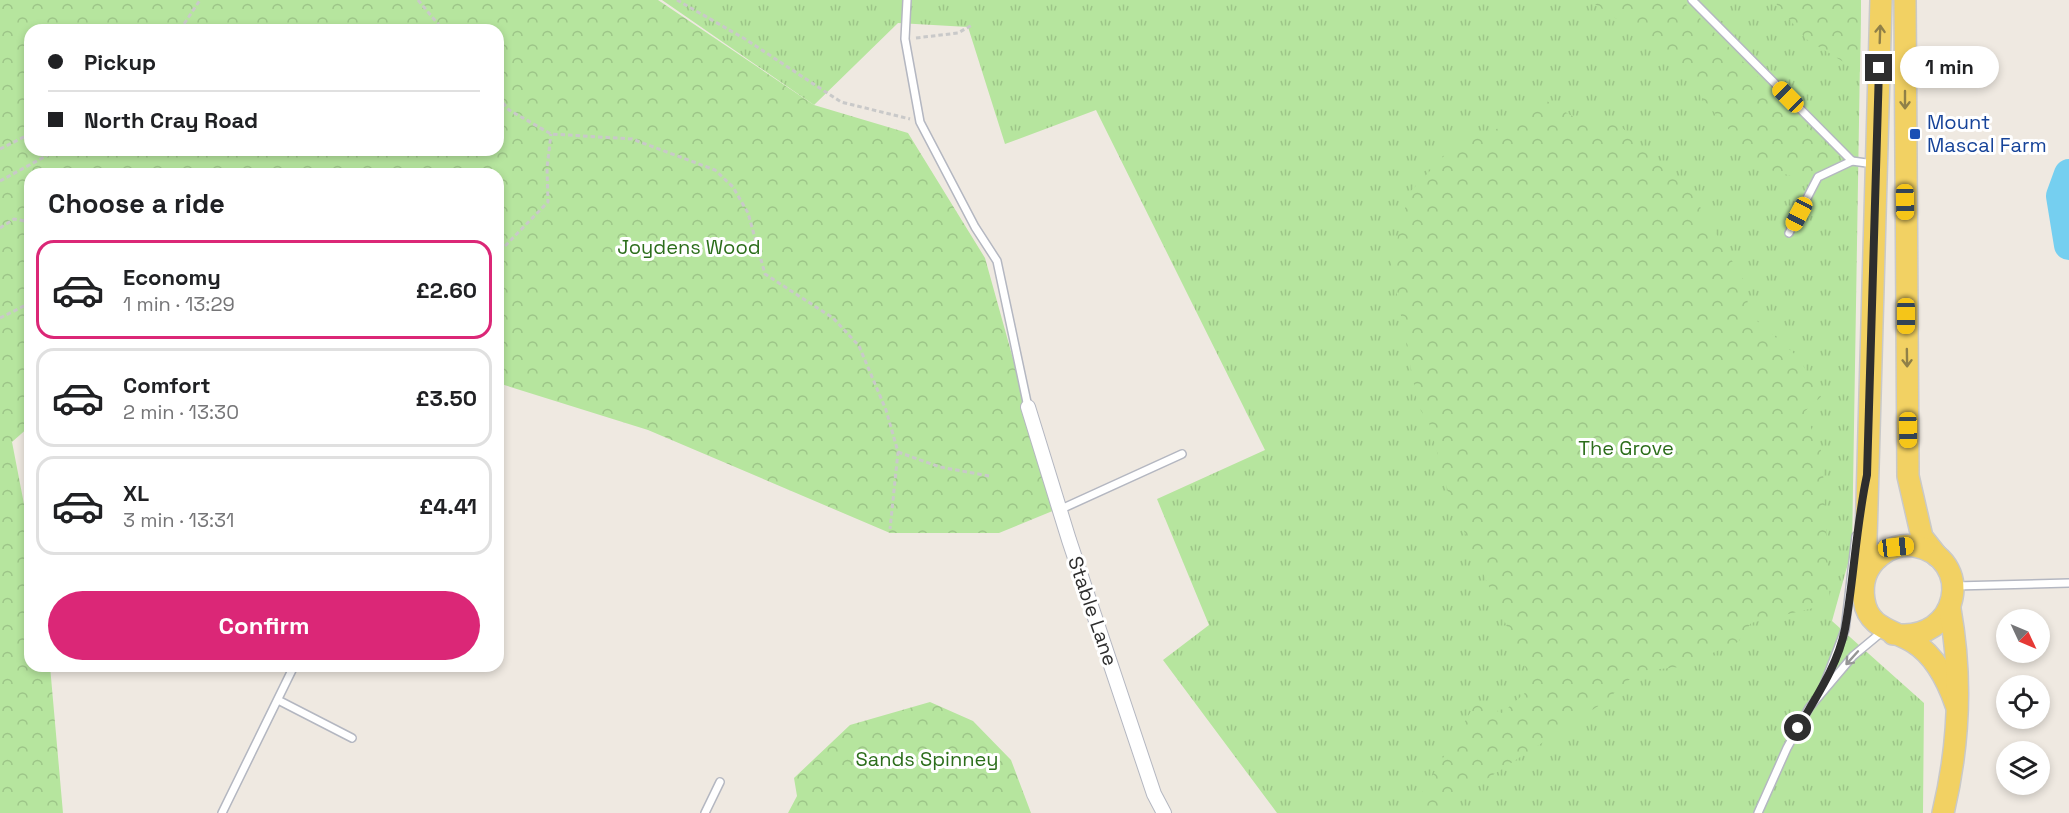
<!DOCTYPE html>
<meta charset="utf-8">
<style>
:root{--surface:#fff;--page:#f2f2f2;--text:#202124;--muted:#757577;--line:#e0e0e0;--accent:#db2777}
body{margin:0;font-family:"Space Grotesk",sans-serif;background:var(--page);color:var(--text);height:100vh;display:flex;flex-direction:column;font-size:22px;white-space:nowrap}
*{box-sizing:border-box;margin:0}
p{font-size:20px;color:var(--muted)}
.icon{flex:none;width:33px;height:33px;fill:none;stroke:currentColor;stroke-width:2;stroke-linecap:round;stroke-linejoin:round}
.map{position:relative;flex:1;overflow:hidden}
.panel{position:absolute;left:24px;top:168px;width:480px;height:504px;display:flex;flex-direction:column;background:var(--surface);border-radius:18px;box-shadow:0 3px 9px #0003}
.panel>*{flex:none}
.hud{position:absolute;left:24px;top:24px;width:480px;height:132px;border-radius:18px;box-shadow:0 3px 9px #0003;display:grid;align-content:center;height:132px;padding:0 24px;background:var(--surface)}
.needle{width:39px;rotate:134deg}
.controls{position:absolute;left:1996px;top:609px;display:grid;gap:12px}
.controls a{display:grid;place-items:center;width:54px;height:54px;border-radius:50%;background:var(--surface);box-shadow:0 3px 9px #0003;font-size:30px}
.end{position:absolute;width:27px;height:27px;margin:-14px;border:8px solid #2e2e2e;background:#fff;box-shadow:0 0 0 3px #fff}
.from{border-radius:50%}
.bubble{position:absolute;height:42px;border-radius:21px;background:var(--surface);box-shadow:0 3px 9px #0003;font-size:20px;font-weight:700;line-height:42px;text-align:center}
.car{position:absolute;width:18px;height:36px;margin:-18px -9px;border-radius:8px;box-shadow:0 0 4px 2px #0007;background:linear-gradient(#f5c518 24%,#345 0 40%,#f5c518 0 76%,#345 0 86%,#f5c518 0)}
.hud b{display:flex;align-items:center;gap:21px;height:57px;font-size:22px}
.hud b+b{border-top:2px solid var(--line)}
.hud i{width:15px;height:15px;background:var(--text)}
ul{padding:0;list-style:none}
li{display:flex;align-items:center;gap:18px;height:99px;margin:0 12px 9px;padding:0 12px;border:3px solid var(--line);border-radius:18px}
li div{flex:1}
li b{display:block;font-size:22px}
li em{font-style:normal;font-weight:700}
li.selected{border-color:var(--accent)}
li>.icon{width:54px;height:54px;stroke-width:1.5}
h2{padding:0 24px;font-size:27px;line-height:72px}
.primary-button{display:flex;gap:12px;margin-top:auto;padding:12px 24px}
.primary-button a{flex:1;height:69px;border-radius:36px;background:var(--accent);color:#fff;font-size:24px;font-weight:700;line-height:69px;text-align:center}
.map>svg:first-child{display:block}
.grass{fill:url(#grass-tufts)}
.forest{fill:url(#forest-crowns);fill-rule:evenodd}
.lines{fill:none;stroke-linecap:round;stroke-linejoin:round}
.river{stroke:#75cff0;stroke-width:30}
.service-casing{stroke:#b4b7c1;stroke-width:10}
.minor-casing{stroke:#b4b7c1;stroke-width:16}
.primary-casing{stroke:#c9c9c9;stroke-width:24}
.path{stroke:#c9c9c9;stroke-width:3;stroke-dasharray:4.5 3;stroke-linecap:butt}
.service{stroke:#fff;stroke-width:7}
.minor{stroke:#fff;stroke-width:14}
.primary{stroke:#f2d163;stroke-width:21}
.oneway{stroke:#908048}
.oneway2{stroke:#969696}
.route{stroke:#2e2e2e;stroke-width:8}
.transit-dot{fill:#1a4fb4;stroke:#fff;stroke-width:2}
.labels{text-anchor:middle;stroke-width:6;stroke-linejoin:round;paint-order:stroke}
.transit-label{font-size:20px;fill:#164399;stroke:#fff;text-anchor:start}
.park-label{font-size:20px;fill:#2c6e1b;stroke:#fff}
.street-label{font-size:20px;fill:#2e2e2e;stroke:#fff}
</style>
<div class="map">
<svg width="2069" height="813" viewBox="0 0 2069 813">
<defs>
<pattern id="grass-tufts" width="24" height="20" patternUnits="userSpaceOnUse" patternTransform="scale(1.5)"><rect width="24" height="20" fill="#b6e59e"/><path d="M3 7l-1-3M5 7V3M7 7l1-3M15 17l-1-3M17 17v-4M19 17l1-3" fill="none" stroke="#9dc588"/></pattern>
<pattern id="forest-crowns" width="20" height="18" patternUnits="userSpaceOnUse" patternTransform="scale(1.5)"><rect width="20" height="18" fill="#b6e59e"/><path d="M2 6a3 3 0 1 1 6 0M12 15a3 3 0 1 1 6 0" fill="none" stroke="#9dc588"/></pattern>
</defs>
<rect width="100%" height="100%" fill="#efe9e1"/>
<path class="grass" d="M 662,0 L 1861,0 L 1852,549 L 1832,621 L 1924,703 L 1923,813 L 1277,813 L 1163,660 L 1209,625 L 1157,499 L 1265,450 L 1096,110 L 1005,144 L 968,27 L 898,23 L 814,105 Z"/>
<g class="forest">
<path d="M 0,0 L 658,0 L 814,105 L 908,133 L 985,258 L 1055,510 L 999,533 L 890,533 L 648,430 L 498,383 L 498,174 L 30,174 L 30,426 L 12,442 L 30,535 L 30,666 L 50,666 L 63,813 L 0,813 ZM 30,30 L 498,30 L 498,150 L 30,150 Z"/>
<path d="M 1589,0 L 1682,0 L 1836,156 L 1801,179 L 1761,167 L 1701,97 L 1684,65 Z"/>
<path d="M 1773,0 L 1861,0 L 1860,72 L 1806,39 Z"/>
<path d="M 1540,97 L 1572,116 L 1613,119 L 1693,195 L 1747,286 L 1748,313 L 1799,358 L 1821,397 L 1804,412 L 1822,453 L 1830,604 L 1751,623 L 1738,642 L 1680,667 L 1639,671 L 1603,703 L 1450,803 L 1410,813 L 1476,703 L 1502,713 L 1526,692 L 1526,669 L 1451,502 L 1429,423 L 1418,406 L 1391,263 L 1409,193 L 1462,137 L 1526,122 Z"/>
<path d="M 2069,174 L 2069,245 L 2061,196 Z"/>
<path d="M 930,702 L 973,721 L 1011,760 L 1031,813 L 788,813 L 797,796 L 794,778 L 850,725 Z"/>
</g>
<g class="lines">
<path class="river" d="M 2069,174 L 2061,196 L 2069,245"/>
<g class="service-casing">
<g id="service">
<path d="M 907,0 L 905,39 L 920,122 L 975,227 L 997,261 L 1028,407"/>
<path d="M 1692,0 L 1852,161 L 1874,164"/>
<path d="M 1789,233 L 1818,177 L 1852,161"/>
<path d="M 1059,510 L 1182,454"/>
<path d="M 1955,586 L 2069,583"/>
<path d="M 1822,690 L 1845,630 L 1856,536"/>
<path d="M 278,700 L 352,738"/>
<path d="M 222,813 L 294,666"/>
<path d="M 705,813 L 720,782"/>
<path d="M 1758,813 L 1787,748 L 1809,708 L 1853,656 L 1883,631"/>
</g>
</g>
<g class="minor-casing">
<path id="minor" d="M 1028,407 L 1069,540 L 1154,794 L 1164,813"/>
</g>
<g class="primary-casing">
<g id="primary">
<path d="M 1905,0 L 1908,476 L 1922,537 L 1937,556"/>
<path d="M 1865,575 L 1881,0"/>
<path d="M 1893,634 C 1960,645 1976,557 1914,546 C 1902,544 1889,548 1880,556 C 1866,567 1861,582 1864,600 C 1868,628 1893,630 1913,642 C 1936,656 1948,682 1956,705"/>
<path d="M 1943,813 C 1959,746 1962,676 1950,609"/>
</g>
</g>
<g class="path">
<path d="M 418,0 L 443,30"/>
<path d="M 677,0 L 745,39 L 841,102 L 910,119"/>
<path d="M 180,30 L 200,0"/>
<path d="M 916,38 L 958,33 L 972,25"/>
<path d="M 498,97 L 509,110 L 551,134 L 632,139 L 715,170 L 733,187 L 748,213 L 765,274 L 833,318 L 859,346 L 886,410 L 898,452 L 890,529"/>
<path d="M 0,149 L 30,134"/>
<path d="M 0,181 L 57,150"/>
<path d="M 0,228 L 14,219 L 30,222"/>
<path d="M 498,247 L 504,247 L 548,202 L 547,168 L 551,134"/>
<path d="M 0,318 L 30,303"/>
<path d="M 898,452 L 940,467 L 989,476"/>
</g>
<use href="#service" class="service"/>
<use href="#minor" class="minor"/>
<use href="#primary" class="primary"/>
</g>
<defs><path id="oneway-shaft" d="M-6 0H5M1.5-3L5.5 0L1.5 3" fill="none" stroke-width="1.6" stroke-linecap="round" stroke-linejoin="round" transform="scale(1.5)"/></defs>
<g class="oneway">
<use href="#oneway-shaft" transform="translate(1880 34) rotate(-88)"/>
<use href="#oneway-shaft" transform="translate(1905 100) rotate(90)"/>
<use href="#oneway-shaft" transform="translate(1907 358) rotate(89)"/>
</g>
<use class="oneway2" href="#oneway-shaft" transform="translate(1852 658) rotate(132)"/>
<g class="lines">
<path class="route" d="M 1798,728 C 1816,697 1838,665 1845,629 C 1854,578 1856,526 1867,475 L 1879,68"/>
</g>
<rect class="transit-dot" x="1909" y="128" width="12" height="12" rx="3"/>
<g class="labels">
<g class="transit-label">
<text x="1927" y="129">Mount<tspan x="1927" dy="23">Mascal Farm</tspan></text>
</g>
<g class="park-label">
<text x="689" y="254">Joydens Wood</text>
<text x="1626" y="455">The Grove</text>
<text x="927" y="766">Sands Spinney</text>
</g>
<g class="street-label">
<text transform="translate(1093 611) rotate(71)" y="7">Stable Lane</text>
</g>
</g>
</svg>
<div class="controls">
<a><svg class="needle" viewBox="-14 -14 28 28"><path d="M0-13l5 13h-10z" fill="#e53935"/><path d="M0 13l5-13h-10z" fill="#757577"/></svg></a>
<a><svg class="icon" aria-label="locate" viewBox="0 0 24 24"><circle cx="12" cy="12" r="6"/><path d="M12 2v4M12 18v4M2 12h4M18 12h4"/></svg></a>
<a><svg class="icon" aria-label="layers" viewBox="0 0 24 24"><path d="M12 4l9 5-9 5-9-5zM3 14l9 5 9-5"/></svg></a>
</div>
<i class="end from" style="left:1798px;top:728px"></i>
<i class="end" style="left:1879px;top:68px"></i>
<div class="bubble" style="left:1900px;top:46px;width:99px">1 min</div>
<i class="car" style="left:1788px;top:97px;rotate:315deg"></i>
<i class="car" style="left:1905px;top:202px;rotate:179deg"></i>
<i class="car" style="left:1799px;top:214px;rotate:208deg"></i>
<i class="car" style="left:1906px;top:316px;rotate:180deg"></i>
<i class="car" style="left:1908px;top:430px;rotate:179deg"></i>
<i class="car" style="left:1896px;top:547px;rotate:84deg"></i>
<div class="hud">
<b><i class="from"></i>Pickup</b>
<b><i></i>North Cray Road</b>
</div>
<section class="panel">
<h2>Choose a ride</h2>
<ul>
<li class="selected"><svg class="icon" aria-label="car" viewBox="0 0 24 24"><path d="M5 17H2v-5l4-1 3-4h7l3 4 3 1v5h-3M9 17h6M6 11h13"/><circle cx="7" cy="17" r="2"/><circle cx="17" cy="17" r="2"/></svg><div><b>Economy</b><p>1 min · 13:29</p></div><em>£2.60</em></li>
<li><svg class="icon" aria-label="car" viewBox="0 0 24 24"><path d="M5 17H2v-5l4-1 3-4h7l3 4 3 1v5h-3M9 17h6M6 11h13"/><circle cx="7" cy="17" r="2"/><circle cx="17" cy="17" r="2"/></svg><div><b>Comfort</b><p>2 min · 13:30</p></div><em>£3.50</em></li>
<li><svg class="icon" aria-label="car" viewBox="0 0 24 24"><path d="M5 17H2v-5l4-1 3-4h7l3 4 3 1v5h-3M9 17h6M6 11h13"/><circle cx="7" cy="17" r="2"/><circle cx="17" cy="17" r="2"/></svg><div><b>XL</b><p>3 min · 13:31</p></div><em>£4.41</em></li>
</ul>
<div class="primary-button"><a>Confirm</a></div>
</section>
</div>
